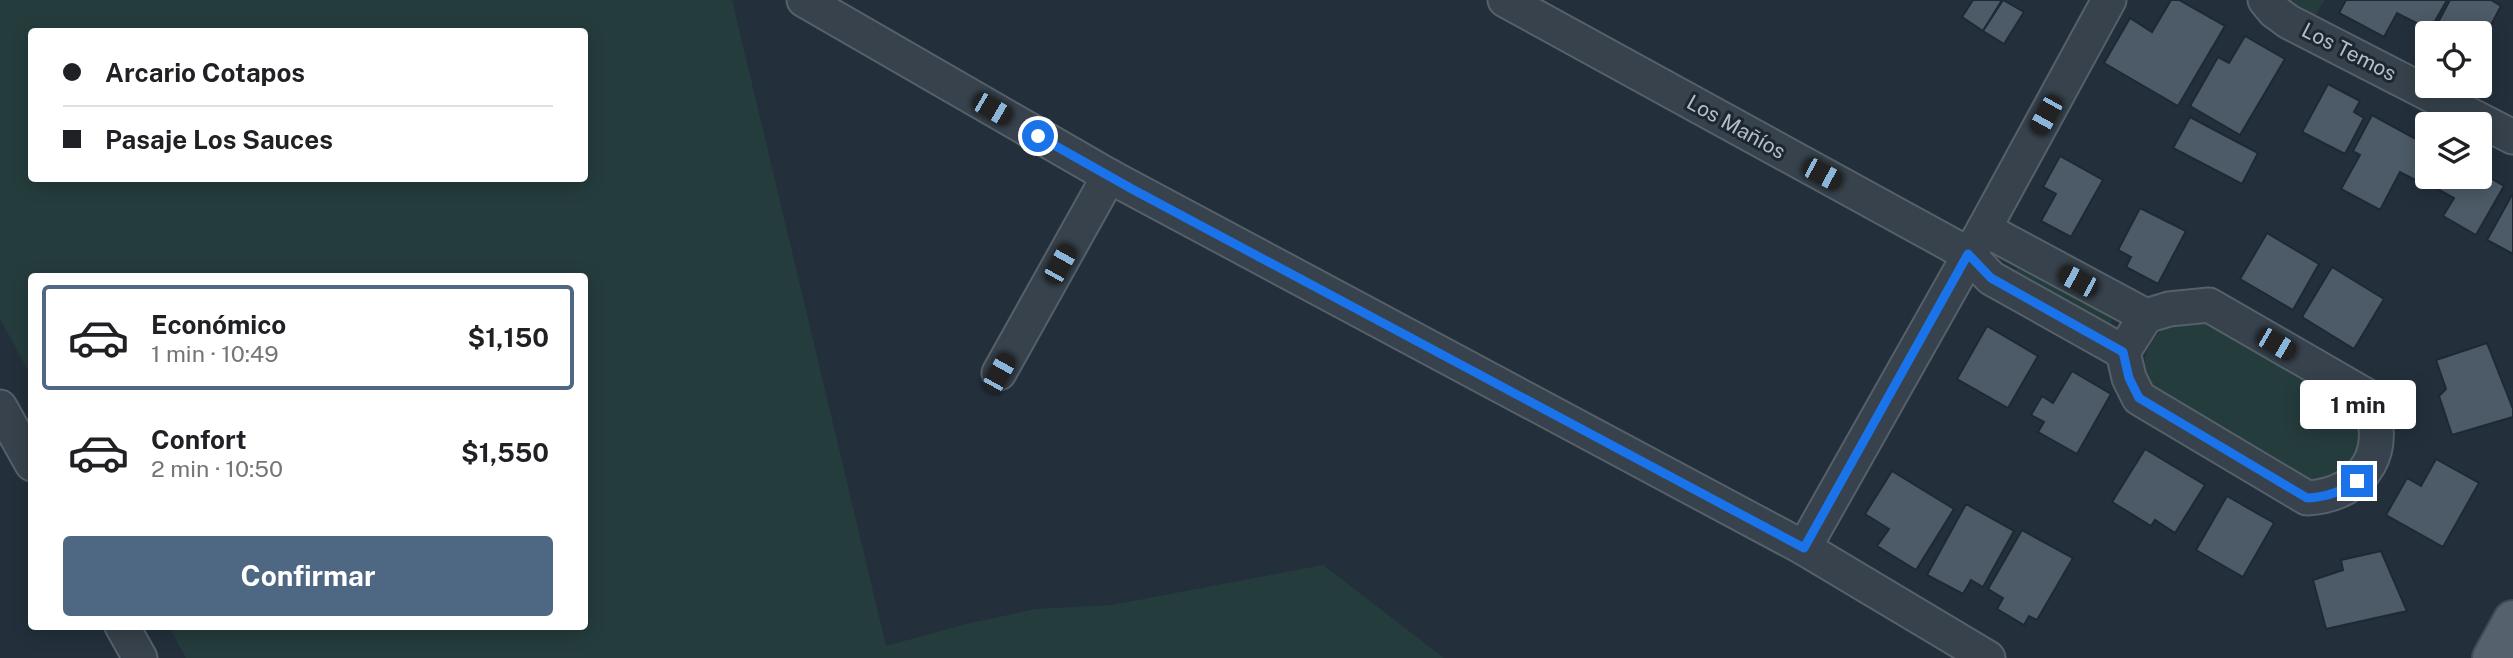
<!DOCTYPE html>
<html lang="es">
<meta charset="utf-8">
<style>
:root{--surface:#fff;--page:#f2f2f2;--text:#202124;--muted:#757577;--line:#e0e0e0;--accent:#4e6883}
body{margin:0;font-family:"Public Sans",sans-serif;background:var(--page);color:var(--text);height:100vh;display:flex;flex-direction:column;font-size:26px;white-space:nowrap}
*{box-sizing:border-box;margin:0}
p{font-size:23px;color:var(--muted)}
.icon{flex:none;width:38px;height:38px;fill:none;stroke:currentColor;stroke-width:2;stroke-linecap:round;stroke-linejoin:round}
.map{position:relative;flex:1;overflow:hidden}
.sheet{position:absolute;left:28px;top:273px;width:560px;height:357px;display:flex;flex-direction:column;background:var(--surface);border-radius:7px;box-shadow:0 4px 18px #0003}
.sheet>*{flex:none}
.hud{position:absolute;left:28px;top:28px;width:560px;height:154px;border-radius:7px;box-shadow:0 4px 18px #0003;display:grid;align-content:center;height:154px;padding:0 35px;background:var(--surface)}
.controls{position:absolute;left:2415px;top:21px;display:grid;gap:14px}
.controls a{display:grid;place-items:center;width:77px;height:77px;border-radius:7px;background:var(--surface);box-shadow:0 4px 18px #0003;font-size:35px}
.end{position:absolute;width:32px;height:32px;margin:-16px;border:9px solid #1a73e8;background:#fff;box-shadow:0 0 0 4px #fff}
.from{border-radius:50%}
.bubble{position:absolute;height:49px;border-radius:7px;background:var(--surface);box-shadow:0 4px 18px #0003;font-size:23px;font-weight:700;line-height:49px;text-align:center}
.car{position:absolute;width:21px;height:42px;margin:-21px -10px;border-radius:9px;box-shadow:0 0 5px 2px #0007;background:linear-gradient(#222 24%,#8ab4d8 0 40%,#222 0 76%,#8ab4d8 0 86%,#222 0)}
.hud b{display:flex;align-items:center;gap:24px;height:66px;font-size:26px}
.hud b+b{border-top:2px solid var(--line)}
.hud i{width:18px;height:18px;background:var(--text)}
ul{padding:12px 0 0;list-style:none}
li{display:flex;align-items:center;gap:21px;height:105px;margin:0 14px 10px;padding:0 21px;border:4px solid transparent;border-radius:7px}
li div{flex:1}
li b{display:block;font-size:26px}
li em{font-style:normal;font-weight:700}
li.selected{border-color:var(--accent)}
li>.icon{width:63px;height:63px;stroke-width:1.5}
.primary-button{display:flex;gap:14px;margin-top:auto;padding:14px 35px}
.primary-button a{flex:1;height:80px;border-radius:7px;background:var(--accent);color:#fff;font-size:28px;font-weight:700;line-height:80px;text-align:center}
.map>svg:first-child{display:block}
.green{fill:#253c3d;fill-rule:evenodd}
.building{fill:#4c5b67;stroke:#1e2933;stroke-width:2}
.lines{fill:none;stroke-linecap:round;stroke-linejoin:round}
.street-casing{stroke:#55606a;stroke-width:37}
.primary-casing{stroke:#404b55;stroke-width:42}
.street{stroke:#37424c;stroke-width:33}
.primary{stroke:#55616c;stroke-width:38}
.route{stroke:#1a73e8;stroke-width:9}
.labels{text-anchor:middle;stroke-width:6;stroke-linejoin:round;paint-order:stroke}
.street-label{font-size:21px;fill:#b2bdc7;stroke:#1c2731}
</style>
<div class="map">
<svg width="2513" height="658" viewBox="0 0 2513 658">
<rect width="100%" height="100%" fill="#23303c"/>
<g class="green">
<path d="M 0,0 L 732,0 L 886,646 L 966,624 L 1036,609 L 1112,605 L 1323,565 L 1444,658 L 186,658 L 169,627 L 584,626 L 584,276 L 32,276 L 31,376 L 0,319 ZM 32,32 L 584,32 L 584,178 L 32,178 Z"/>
<path d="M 2281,0 L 2325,0 L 2314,17 Z"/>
<path d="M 2019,265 L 2112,315 L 2111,326 L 2102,327 L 2014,274 Z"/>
<path d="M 2175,318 L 2198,318 L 2261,352 L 2361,412 C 2370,455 2355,465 2324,489 L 2150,393 C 2139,353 2145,345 2175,318 Z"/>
</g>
<g class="building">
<path d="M 1973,0 L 2002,0 L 1983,31 L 1962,17 Z"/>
<path d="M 2003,0 L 2024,12 L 2004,44 L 1983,31 Z"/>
<path d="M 2171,0 L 2179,0 L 2225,26 L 2178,106 L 2104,63 L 2130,18 L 2152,32 Z"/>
<path d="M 2346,0 L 2447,0 L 2430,30 L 2397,13 L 2384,37 L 2339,13 Z"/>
<path d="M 2450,0 L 2491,0 L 2501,6 L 2480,46 L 2480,33 L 2439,33 L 2434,30 Z"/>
<path d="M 2245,36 L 2285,59 L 2240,135 L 2190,106 L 2218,57 L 2229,63 Z"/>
<path d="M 2328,84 L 2360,101 L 2354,112 L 2364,118 L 2345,154 L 2302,132 Z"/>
<path d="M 2372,115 L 2427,145 L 2427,176 L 2423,184 L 2400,172 L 2380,210 L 2341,189 L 2360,155 L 2353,151 Z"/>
<path d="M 2190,117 L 2258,153 L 2242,184 L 2173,148 Z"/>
<path d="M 2060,156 L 2103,180 L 2071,237 L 2041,221 L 2056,194 L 2043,187 Z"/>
<path d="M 2480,172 L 2504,186 L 2476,235 L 2443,216 L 2454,198 L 2432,186 L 2437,177 L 2480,177 Z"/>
<path d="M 2513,193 L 2513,254 L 2487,240 Z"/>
<path d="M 2140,208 L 2186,231 L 2158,284 L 2126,267 L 2131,257 L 2118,250 Z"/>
<path d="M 2267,233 L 2319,264 L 2293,310 L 2240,279 Z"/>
<path d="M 2332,267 L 2384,299 L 2354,349 L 2302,317 Z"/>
<path d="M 1987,326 L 2038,356 L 2008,408 L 1957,379 Z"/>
<path d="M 2487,343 L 2513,409 L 2513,417 L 2452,435 L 2439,396 L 2446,389 L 2436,360 Z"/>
<path d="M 2072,371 L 2111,394 L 2077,454 L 2038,432 L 2044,422 L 2031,415 L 2042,396 L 2053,403 Z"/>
<path d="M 2145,449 L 2205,485 L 2175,533 L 2155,520 L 2151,526 L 2112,502 Z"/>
<path d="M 2436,459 L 2479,483 L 2443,547 L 2386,515 L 2407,478 L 2421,486 Z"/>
<path d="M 1892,471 L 1954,509 L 1916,570 L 1877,546 L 1889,529 L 1865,514 Z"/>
<path d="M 2227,496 L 2274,523 L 2243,577 L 2196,550 Z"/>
<path d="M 1966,504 L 2014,531 L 1983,587 L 1971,580 L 1963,594 L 1927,575 Z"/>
<path d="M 2022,530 L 2073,558 L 2037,620 L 2029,616 L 2024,625 L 1997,609 L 2003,598 L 1988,589 Z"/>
<path d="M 2381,551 L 2407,611 L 2326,629 L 2313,580 L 2343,570 L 2341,560 Z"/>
</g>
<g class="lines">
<g class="street-casing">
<g id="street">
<path d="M 804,0 L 1109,176 L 1804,548 L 1988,658"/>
<path d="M 1505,0 L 1968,254 L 1991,278 L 2123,352"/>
<path d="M 2265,0 L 2274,11 L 2289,22 L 2513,137"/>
<path d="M 1984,229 L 2146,316"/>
<path d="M 2209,305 L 2365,395 C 2394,447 2365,495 2307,498 L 2139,398 L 2129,378 L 2123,352 L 2146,316 L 2169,309 Z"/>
<path d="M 999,373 L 1109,176"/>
<path d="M 0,407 L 32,464"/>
<path d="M 1804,548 L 1984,229 L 2109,0"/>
<path d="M 122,626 L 140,658"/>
</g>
</g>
<g class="primary-casing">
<path id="primary" d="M 2492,658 L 2513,620"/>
</g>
<use href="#street" class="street"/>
<use href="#primary" class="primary"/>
</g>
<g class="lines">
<path class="route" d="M 1038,136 L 1132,189 L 1804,548 L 1968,254 L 1991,278 L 2123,352 L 2129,378 L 2139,398 L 2307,498 C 2327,497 2340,492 2357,481"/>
</g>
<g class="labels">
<g class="street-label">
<text transform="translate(2349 52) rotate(27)" y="7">Los Temos</text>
<text transform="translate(1736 127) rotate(29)" y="7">Los Mañíos</text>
</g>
</g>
</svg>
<div class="controls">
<a><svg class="icon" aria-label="locate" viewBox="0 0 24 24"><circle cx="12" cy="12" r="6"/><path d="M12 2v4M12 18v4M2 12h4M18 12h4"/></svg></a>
<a><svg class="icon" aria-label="layers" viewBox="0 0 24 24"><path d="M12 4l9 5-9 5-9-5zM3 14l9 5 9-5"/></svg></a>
</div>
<i class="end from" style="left:1038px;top:136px"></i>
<i class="end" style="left:2357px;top:481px"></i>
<div class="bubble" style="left:2300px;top:380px;width:116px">1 min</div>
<i class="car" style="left:992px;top:109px;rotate:120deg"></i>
<i class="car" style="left:2046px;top:115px;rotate:209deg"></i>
<i class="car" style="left:1822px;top:174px;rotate:118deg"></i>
<i class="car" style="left:1060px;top:264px;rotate:29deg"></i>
<i class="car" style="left:2078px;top:281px;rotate:298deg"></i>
<i class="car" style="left:2276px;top:344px;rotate:120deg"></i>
<i class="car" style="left:999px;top:373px;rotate:29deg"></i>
<div class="hud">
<b><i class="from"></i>Arcario Cotapos</b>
<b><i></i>Pasaje Los Sauces</b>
</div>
<section class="sheet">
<ul>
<li class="selected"><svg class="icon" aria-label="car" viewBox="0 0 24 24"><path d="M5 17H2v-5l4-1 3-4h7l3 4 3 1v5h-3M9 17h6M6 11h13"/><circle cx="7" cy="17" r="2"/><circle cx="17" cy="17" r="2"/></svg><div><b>Económico</b><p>1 min · 10:49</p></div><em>$1,150</em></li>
<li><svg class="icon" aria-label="car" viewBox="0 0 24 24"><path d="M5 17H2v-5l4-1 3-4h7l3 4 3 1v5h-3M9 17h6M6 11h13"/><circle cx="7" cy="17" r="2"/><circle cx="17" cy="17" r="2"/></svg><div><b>Confort</b><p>2 min · 10:50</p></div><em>$1,550</em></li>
</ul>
<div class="primary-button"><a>Confirmar</a></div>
</section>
</div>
